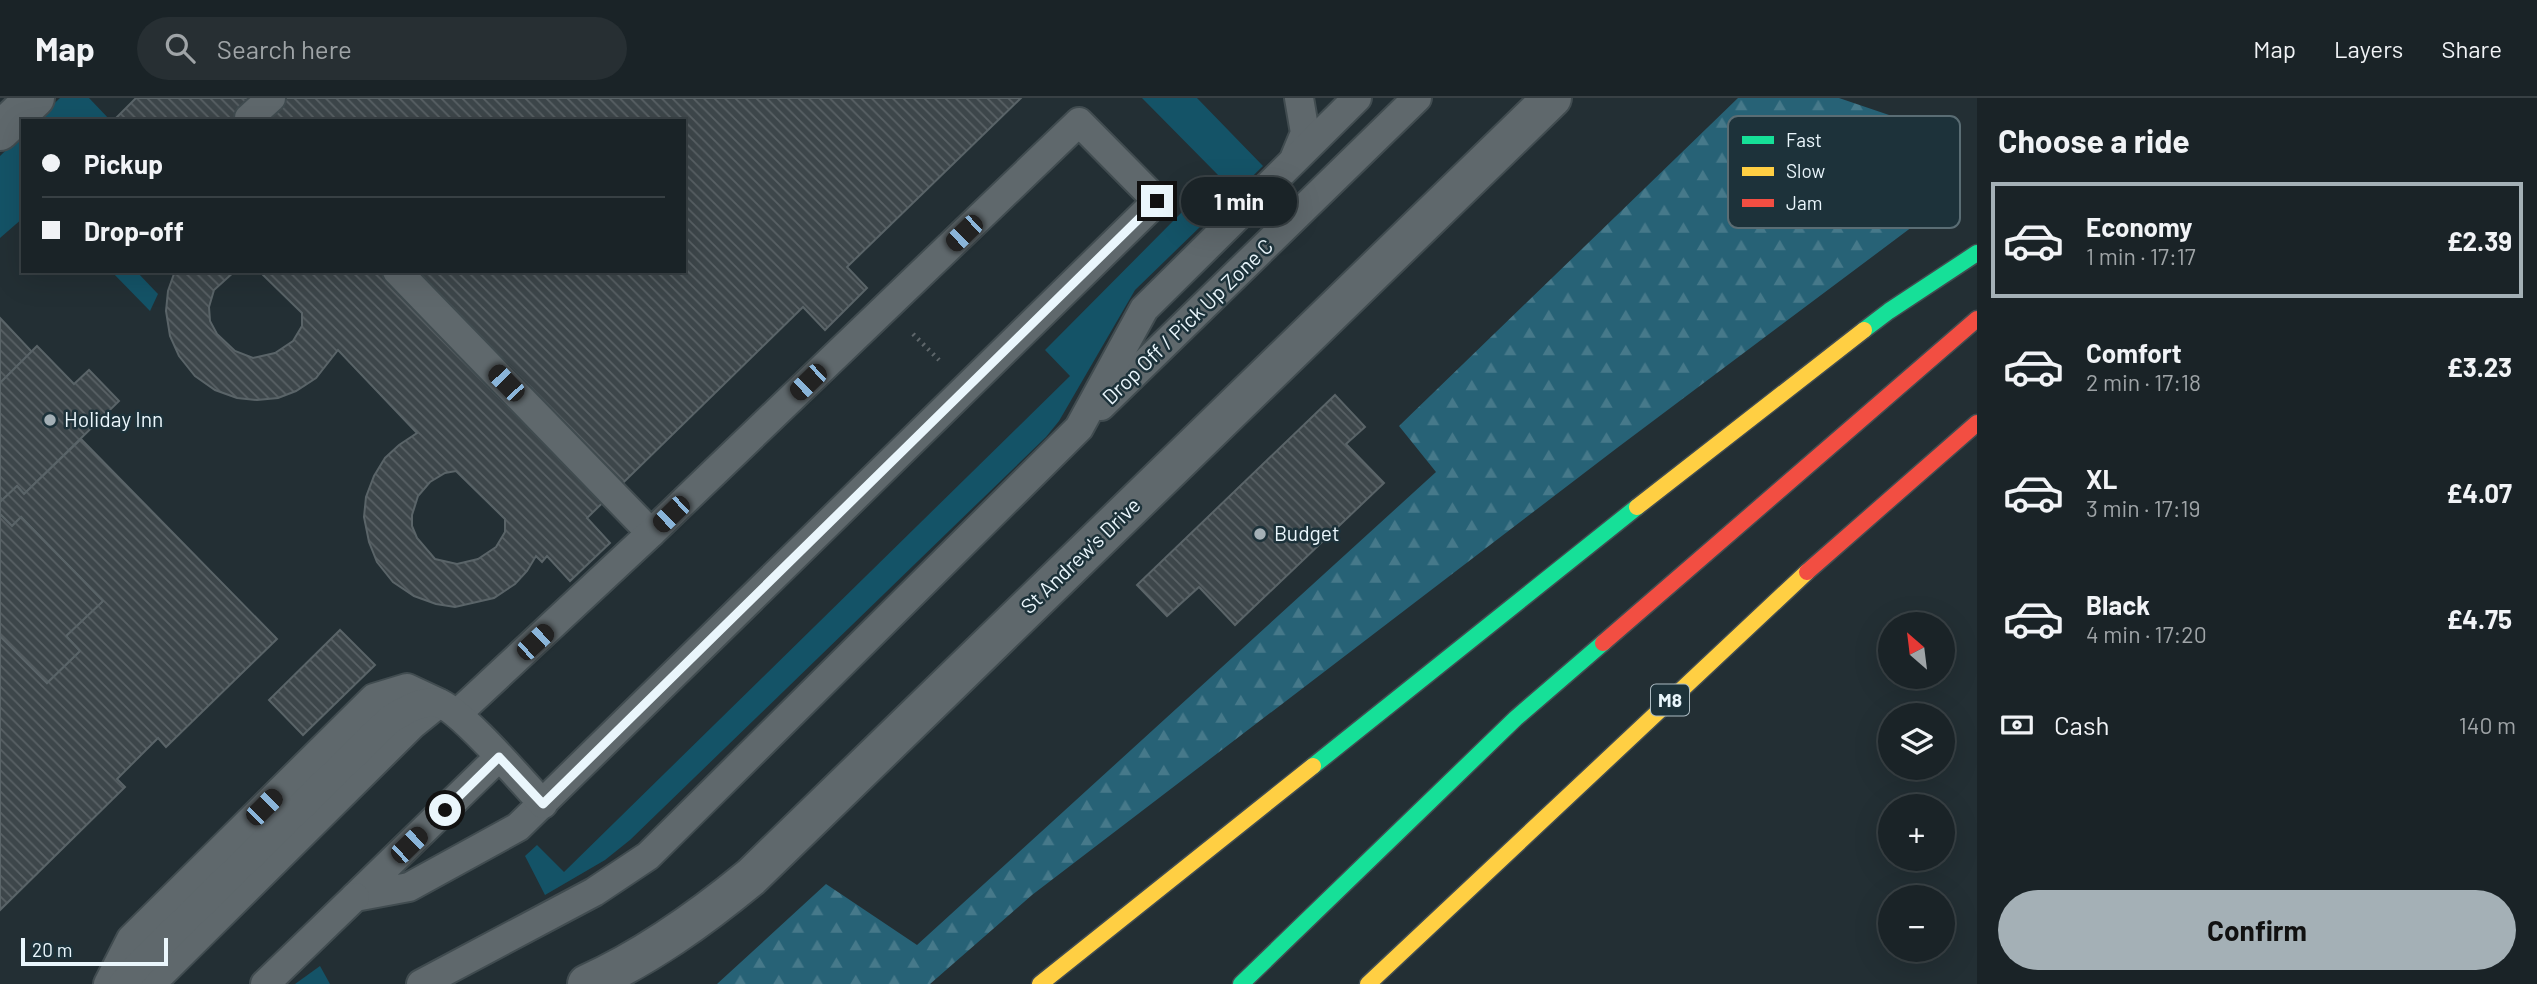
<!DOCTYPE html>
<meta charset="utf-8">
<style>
:root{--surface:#1a2327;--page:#272f33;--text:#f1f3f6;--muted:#9fa4a7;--line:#384044;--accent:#a4b0b6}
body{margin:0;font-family:Barlow,sans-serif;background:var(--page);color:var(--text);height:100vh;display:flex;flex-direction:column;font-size:26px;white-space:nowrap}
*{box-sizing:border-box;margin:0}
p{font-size:23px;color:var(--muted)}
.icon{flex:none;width:38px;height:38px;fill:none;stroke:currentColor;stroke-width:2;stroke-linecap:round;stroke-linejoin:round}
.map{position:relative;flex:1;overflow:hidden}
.sheet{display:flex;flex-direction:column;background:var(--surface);width:560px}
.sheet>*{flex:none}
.banner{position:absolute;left:21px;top:21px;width:665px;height:154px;border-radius:0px;box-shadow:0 7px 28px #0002,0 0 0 2px var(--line);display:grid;align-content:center;height:154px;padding:0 21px;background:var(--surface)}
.needle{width:46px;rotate:332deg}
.fabs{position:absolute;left:1878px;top:514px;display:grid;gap:14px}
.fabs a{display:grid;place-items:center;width:77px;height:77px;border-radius:50%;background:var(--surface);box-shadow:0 7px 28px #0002,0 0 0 2px var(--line);font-size:35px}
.scale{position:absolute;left:21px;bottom:18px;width:147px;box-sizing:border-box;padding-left:7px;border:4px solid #eaf6fc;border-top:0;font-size:19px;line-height:24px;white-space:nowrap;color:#eaf6fc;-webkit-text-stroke:5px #1d323a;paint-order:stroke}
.end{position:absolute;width:32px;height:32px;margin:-16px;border:9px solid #eaf6fc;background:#111;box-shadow:0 0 0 4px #111}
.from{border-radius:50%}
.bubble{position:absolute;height:49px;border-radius:24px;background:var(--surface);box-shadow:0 7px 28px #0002,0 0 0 2px var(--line);font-size:23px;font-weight:700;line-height:49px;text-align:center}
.car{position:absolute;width:21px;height:42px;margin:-21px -10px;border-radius:9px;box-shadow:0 0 5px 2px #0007;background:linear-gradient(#222 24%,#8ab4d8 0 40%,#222 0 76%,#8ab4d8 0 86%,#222 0)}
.banner b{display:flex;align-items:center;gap:24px;height:66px;font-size:26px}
.banner b+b{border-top:2px solid var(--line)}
.banner i{width:18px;height:18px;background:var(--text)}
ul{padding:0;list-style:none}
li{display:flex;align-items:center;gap:21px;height:116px;margin:0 14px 10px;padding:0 7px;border:4px solid transparent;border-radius:0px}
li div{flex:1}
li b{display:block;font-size:26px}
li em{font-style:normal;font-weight:700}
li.selected{border-color:var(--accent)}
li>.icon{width:63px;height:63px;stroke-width:1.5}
h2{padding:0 21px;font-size:32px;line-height:84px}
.pay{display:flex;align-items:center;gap:18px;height:77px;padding:0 21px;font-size:26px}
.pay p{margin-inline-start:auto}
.primary-button{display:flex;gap:14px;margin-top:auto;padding:14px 21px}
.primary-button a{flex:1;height:80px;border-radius:42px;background:var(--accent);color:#111;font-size:28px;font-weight:700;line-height:80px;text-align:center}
header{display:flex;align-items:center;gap:42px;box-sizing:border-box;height:98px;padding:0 35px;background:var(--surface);border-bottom:2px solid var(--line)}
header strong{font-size:33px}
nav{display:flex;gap:38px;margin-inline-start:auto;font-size:24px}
.search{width:490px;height:63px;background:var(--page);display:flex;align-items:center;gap:18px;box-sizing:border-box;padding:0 24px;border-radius:38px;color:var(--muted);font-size:26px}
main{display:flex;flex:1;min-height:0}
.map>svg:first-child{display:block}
.grass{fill:#145367}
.forest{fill:url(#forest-firs)}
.building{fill:url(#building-back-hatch);stroke:#5a6468;stroke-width:2;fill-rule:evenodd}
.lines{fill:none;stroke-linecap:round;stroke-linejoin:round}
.lane-casing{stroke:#414c50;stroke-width:32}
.street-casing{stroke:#414c50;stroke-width:42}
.fast-casing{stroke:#414c50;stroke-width:19}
.slow-casing{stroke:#414c50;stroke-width:19}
.jam-casing{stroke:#414c50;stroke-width:19}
.path{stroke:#5f676b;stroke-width:4.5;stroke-dasharray:2 5;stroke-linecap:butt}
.lane{stroke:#5f686c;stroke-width:28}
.street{stroke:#5f686c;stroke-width:38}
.fast{stroke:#16e098;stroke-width:16}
.slow{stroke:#ffcf43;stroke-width:16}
.jam{stroke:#f24e42;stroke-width:16}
.route{stroke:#eaf6fc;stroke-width:9}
.poi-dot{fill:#a4b0b6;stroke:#1d323a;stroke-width:2.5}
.labels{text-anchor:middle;stroke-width:5;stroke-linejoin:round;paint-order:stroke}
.shield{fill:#1d323a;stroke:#acbbc2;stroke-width:2}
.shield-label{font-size:19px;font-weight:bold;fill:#eaf6fc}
.street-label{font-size:21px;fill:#eaf6fc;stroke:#1d323a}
.poi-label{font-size:21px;fill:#eaf6fc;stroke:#1d323a;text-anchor:start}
.key{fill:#1d323a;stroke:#5a6d74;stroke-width:2}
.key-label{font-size:19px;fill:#eaf6fc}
</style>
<header>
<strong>Map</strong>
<div class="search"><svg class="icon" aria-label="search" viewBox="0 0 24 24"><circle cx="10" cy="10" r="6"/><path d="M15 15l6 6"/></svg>Search here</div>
<nav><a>Map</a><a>Layers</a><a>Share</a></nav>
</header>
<main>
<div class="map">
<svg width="1977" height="886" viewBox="0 0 1977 886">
<defs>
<pattern id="forest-firs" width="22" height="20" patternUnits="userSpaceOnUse" patternTransform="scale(1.75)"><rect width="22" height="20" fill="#276276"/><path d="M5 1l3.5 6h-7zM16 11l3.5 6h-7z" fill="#46798a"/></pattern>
<pattern id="building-back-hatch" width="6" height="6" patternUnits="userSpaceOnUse" patternTransform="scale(1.75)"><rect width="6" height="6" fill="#3d464a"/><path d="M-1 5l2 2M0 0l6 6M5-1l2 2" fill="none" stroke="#596165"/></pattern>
</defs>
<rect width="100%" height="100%" fill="#232f34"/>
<g class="grass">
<path d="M 60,0 L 89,0 L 111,23 L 36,23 Z"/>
<path d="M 1142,0 L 1197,0 L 1263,68 L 1216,114 L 1199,97 L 1219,78 Z"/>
<path d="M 23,36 L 23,120 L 0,140 L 0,58 Z"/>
<path d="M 1187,109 L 1203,126 L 1135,192 L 1059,323 L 1046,339 L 630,742 L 605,762 L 545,797 L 525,758 L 537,747 L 564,774 L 1070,278 L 1045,252 Z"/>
<path d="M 111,173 L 136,173 L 158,196 L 150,213 Z"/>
<path d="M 320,868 L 330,886 L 295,886 Z"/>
</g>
<path class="forest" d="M 1738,0 L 1839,0 L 1942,35 L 1952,99 L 1617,350 L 1032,797 L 930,886 L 717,886 L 826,786 L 917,847 L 1436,374 L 1399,328 Z"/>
<g class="building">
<path d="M 136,0 L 1021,0 L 847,169 L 867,190 L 825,232 L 803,209 L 587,420 L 610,445 L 570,483 L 547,458 L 542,464 L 536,458 L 527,473 L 515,486 L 494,500 L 455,509 L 436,506 L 414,498 L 393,484 L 377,464 L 369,444 L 364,419 L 366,399 L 374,378 L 385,360 L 399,347 L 417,335 L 338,252 L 316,280 L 296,293 L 278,300 L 257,302 L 237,300 L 215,292 L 195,278 L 179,258 L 170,238 L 166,213 L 168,193 L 175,173 L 235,173 L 214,192 L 209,209 L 210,223 L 217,236 L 235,253 L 253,260 L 275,255 L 293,243 L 302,228 L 302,215 L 259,173 L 684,173 L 684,23 L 119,23 L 116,20 ZM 456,373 L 505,421 L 505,434 L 496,449 L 478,461 L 457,466 L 435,461 L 417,440 L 412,428 L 412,417 L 418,398 L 430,384 L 445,375 Z"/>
<path d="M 0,220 L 32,254 L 0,285 Z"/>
<path d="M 37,248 L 74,286 L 89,272 L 119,303 L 24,396 L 17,388 L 0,404 L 0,285 Z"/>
<path d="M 1335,297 L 1365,329 L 1346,346 L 1384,385 L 1235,527 L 1199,489 L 1167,518 L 1137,487 Z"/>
<path d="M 81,341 L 277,541 L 166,649 L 158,640 L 117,681 L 125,689 L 0,812 L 0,538 L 47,585 L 80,553 L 66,538 L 103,503 L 21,419 L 12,428 L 0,416 L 0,404 L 17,388 L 24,396 Z"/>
<path d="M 0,416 L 12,428 L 21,419 L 103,503 L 66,538 L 80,553 L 47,585 L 0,538 Z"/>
<path d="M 340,532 L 375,567 L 303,637 L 269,602 Z"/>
</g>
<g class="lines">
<g class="lane-casing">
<g id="lane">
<path d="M 252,23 L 249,20 L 271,0"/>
<path d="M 1295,59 L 1305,35 L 1299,0"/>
<path d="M 397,173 L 651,435"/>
<path d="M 1101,308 L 1417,0"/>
<path d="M 457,616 L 651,435 L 1079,24 L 1157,103 L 518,729 L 409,789 L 355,799 L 499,659"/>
<path d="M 108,886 L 131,841 L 374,600 L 407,590 L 439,605 L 413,626 L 163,874 L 148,886"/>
<path d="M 123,886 L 138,868 L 389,622 C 404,613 420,602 438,605 C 460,610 525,687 543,706"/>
<path d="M 265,886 L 355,799"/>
<path d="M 421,886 L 594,794 L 648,758 L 1079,330 L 1144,211 L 1357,0"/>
</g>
</g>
<g class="street-casing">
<g id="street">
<path d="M 0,33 L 35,0"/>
<path d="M 587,886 C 647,859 700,821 751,779 L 1552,0"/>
</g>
</g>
<g class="fast-casing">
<g id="fast">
<path d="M 1864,232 L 1889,213 L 1977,155"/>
<path d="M 1313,668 L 1637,409"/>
<path d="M 1241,886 L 1516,620 L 1603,545"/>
</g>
</g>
<g class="slow-casing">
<g id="slow">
<path d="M 1637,409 L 1864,232"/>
<path d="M 1040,886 L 1313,668"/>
<path d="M 1368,886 L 1807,474"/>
</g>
</g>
<g class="jam-casing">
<g id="jam">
<path d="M 1807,474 L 1977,325"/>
<path d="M 1603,545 L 1977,221"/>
</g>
</g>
<path class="path" d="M 913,236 L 939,262"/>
<use href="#lane" class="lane"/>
<use href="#street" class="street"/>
<use href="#fast" class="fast"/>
<use href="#slow" class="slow"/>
<use href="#jam" class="jam"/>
</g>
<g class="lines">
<path class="route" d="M 445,712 L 499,659 L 543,706 L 1157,103"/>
</g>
<g class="poi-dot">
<circle cx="50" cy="322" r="7"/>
<circle cx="1260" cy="436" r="7"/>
</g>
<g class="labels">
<rect class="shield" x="1651" y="586.5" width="38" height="31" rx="5"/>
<g class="shield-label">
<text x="1670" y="609">M8</text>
</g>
<g class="street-label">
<text transform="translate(1188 224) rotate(-44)" y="7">Drop Off / Pick Up Zone C</text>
<text transform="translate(1081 458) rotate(-44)" y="7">St Andrew's Drive</text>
</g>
<g class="poi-label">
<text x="64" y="329">Holiday Inn</text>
<text x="1274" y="443">Budget</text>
</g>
</g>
<rect x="1728" y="18" width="232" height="112" rx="10" class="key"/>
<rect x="1742" y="38" width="32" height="8" fill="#16e098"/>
<rect x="1742" y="69" width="32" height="9" fill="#ffcf43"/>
<rect x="1742" y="101" width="32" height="8" fill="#f24e42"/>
<g class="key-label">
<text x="1786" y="49">Fast</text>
<text x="1786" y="80">Slow</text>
<text x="1786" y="112">Jam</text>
</g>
</svg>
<div class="fabs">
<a><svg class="needle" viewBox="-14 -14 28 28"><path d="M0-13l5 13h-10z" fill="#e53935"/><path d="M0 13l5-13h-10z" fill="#9fa4a7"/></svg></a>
<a><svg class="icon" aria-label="layers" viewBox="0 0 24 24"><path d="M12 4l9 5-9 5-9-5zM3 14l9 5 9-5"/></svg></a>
<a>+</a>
<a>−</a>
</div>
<div class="scale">20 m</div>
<i class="end from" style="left:445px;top:712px"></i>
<i class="end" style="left:1157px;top:103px"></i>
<div class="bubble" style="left:1181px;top:79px;width:116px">1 min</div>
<i class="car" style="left:964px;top:135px;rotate:226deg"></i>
<i class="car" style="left:808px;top:284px;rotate:226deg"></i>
<i class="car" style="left:506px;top:285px;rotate:316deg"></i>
<i class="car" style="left:671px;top:416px;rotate:226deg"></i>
<i class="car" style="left:535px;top:544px;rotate:47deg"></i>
<i class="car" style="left:264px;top:709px;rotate:45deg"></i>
<i class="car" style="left:409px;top:747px;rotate:46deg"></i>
<div class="banner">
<b><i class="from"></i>Pickup</b>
<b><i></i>Drop-off</b>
</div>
</div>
<section class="sheet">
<h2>Choose a ride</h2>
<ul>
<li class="selected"><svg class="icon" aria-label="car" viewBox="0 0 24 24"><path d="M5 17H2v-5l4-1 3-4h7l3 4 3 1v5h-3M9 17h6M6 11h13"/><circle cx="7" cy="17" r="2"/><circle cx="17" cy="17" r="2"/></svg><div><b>Economy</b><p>1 min · 17:17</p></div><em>£2.39</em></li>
<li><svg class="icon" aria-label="car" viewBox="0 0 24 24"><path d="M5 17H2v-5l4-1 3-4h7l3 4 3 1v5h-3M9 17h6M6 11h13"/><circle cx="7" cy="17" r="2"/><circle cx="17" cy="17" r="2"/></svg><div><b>Comfort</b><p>2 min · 17:18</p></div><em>£3.23</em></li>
<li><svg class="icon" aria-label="car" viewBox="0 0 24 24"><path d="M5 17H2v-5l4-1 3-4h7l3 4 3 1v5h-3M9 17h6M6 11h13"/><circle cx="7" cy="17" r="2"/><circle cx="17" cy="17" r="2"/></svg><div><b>XL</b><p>3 min · 17:19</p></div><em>£4.07</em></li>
<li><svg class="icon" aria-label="car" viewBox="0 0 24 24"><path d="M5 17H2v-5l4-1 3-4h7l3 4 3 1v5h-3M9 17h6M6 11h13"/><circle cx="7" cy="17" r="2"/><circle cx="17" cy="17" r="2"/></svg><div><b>Black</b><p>4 min · 17:20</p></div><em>£4.75</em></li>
</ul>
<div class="pay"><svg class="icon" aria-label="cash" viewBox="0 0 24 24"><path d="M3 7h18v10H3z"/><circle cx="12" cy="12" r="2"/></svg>Cash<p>140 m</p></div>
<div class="primary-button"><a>Confirm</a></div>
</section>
</main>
